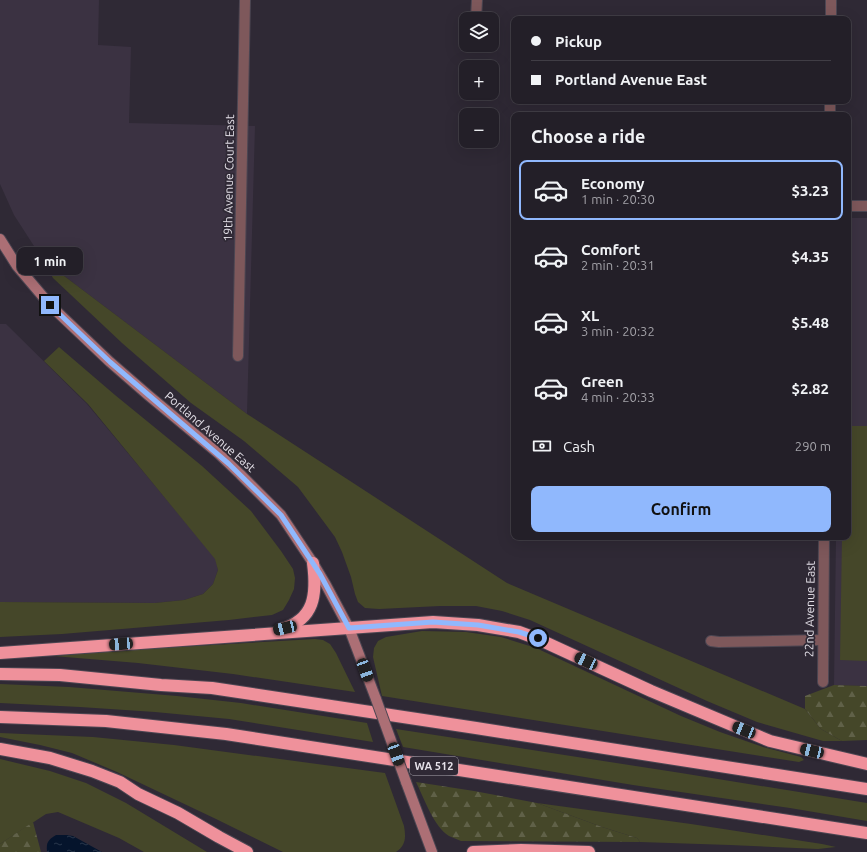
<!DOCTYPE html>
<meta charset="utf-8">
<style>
:root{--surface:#231f28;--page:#2b2730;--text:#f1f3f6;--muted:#a3a2a8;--line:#403d45;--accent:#90b8fd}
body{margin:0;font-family:Ubuntu,sans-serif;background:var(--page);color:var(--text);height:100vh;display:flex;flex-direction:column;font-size:15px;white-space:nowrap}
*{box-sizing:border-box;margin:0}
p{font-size:13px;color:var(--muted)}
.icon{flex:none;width:22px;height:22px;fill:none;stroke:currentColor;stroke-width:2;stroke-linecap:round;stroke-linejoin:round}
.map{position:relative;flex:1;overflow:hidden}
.panel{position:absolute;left:511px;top:112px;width:340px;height:428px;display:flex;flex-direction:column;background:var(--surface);border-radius:8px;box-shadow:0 4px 16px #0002,0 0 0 1px var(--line)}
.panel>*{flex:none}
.guide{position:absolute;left:511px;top:16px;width:340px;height:88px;border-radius:8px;box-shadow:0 4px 16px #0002,0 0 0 1px var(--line);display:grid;align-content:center;height:88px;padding:0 20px;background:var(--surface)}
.fabs{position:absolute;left:459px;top:12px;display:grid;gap:8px}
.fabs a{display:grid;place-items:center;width:40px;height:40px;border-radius:8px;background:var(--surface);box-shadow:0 4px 16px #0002,0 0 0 1px var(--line);font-size:20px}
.end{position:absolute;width:18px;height:18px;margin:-9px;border:5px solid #90b8fd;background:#111;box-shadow:0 0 0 2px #111}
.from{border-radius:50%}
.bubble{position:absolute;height:28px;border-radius:8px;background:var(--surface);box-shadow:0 4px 16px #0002,0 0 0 1px var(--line);font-size:13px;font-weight:700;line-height:28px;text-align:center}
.car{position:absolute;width:12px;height:24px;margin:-12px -6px;border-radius:5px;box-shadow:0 0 3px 1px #0007;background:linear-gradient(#222 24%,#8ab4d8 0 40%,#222 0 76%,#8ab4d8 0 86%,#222 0)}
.guide b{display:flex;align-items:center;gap:14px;height:38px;font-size:15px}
.guide b+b{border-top:1px solid var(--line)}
.guide i{width:10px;height:10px;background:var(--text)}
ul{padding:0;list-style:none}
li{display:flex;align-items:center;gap:12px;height:60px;margin:0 8px 6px;padding:0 12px;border:2px solid transparent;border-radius:8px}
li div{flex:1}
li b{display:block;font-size:15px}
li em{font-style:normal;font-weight:700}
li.selected{border-color:var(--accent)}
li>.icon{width:36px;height:36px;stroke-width:1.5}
h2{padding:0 20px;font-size:18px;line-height:48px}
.pay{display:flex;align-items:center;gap:10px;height:44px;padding:0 20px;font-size:15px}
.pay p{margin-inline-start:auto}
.button{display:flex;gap:8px;margin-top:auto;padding:8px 20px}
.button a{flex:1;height:46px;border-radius:8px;background:var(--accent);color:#111;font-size:16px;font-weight:700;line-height:46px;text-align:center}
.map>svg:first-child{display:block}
.built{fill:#3b3242}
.green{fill:#454729}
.forest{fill:url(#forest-firs)}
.water{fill:url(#water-ripples)}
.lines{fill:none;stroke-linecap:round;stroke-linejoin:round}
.minor-casing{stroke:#4c4652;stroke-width:12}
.secondary-casing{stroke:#4c4652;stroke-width:12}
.motorway-casing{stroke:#4c4652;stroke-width:14}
.minor{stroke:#7e585b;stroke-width:10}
.secondary{stroke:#ac6f75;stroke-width:10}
.motorway{stroke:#ef919b;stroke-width:12}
.secondary-bridge-casing{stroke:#4c4652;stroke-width:12;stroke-linecap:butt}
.secondary-bridge{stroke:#ac6f75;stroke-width:10}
.route{stroke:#90b8fd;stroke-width:5}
.labels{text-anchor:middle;stroke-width:3.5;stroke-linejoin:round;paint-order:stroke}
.shield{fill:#2f2935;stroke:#aea9b2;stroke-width:1}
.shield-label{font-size:11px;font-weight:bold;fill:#e4e0e8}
.street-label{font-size:12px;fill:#e4e0e8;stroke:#2f2935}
</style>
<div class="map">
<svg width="867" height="852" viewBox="0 0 867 852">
<defs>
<pattern id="forest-firs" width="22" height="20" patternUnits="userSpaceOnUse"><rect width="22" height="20" fill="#454729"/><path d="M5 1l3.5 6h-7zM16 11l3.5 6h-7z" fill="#606148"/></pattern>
<pattern id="water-ripples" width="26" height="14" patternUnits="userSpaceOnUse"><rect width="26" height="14" fill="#05142c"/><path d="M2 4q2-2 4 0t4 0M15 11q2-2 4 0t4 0" fill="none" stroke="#29364b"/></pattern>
</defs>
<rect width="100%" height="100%" fill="#2f2935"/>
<g class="built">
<path d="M 0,0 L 99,0 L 98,45 L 131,47 L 129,123 L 255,126 L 247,414 L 43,260 L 14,215 L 0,184 Z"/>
<path d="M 848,218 L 867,218 L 867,686 L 834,685 L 836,537 L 848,537 Z"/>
<path d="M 0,324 L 6,324 L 87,404 L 216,559 L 218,570 L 213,584 L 203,594 L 184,600 L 155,603 L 0,602 Z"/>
</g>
<g class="green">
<path d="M 43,260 L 247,414 L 507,583 L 805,709 L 821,729 L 842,741 L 823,741 L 757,722 L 707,701 L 530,620 L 502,611 L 476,606 L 440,606 L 379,609 L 365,608 L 358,602 L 355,594 L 351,577 L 342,552 L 335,537 L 298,487 L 244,441 L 191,403 L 122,343 L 53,278 Z"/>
<path d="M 59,347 L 115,395 L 202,466 L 251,511 L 281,551 L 293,569 L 295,578 L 294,589 L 289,600 L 283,610 L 272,615 L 229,620 L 62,634 L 0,637 L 0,602 L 155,603 L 184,600 L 203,594 L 213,584 L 218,570 L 215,559 L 88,404 L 44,361 Z"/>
<path d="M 848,426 L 867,426 L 867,661 L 840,660 L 842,537 L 848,537 Z"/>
<path d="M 422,631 L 466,632 L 501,637 L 536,648 L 681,716 L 720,732 L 763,747 L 801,757 L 804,760 L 799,762 L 382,696 L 373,657 L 374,648 L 378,641 L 386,637 Z"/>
<path d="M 315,639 L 323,640 L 330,644 L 336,653 L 355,692 L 233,674 L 138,663 L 53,656 L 144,649 Z"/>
<path d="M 0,684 L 69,687 L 177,696 L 241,703 L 367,723 L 373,742 L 229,719 L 155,712 L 80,707 L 0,703 Z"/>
<path d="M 396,729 L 681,773 L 867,803 L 867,821 L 790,808 L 633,785 L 403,747 Z"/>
<path d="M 0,733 L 93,737 L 174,745 L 385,773 L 404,826 C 406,837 406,845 396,852 L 283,852 L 216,819 L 117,772 L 72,753 L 40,745 L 0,737 Z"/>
<path d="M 0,759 L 50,771 L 86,783 L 126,803 L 207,852 L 144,852 L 119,838 L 58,812 L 46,814 L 0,844 Z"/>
<path d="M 537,803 L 691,824 L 822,844 L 836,847 L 818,849 L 730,845 L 640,842 L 637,838 L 602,827 Z"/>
</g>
<g class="forest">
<path d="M 834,685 L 867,686 L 867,740 L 842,741 L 821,729 L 805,709 L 805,696 Z"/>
<path d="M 416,782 L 474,791 L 537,803 L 602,827 L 637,838 L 640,842 L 461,841 C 457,839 453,838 449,836 C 434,827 424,798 416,782 Z"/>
<path d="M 33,822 L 41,852 L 0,852 L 0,844 Z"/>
</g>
<path class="water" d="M 56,835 L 67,835 L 73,836 L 102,852 L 47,852 C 46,842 48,840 56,835 Z"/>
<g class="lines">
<g class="minor-casing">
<g id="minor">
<path d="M 476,19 L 477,0"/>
<path d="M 831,19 L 831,0"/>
<path d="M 830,115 L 830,101"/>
<path d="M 848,206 L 867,206"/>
<path d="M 238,356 L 245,0"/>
<path d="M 711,641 L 719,642 L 822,640"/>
<path d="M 823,682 L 824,537"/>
</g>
</g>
<g class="secondary-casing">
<g id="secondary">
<path d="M 0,239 L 17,266 L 50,305 L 110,362 L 148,395 L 219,454 L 240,474 L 281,515 L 313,563 L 326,585 L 349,628 L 376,699"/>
<path d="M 406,782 L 432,852"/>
</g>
</g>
<g class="motorway-casing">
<g id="motorway">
<path d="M 281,629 C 315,620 317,594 313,563"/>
<path d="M 0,653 L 433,622 L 478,625 L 519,632 L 538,639 L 651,691 L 770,741 L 867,764"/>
<path d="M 0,674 L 60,675 L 161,685 L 212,688 L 476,728 L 867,789"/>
<path d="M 0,717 L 106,721 L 226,734 L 867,833"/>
<path d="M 0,749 L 50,758 L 92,771 L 120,782 L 138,794 L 178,813 L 219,837 L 247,852"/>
<path d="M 473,852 L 521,850 L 589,852"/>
</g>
</g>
<use href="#minor" class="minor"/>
<use href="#secondary" class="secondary"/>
<use href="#motorway" class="motorway"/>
<g class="secondary-bridge-casing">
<path id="secondary-bridge" d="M 376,699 L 406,782"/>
</g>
<use href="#secondary-bridge" class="secondary-bridge"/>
</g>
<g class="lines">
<path class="route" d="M 50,305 L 110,362 L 229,464 L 281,515 L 320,574 L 349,628 L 433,622 L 478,625 L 519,632 L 538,638"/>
</g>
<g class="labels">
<rect class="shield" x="410" y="757" width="48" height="18" rx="3"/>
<g class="shield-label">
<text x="434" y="770">WA 512</text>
</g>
<g class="street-label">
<text transform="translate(229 178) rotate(-89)" y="4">19th Avenue Court East</text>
<text transform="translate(210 432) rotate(41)" y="4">Portland Avenue East</text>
<text transform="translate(810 609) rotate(-89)" y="4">22nd Avenue East</text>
</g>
</g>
</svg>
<div class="fabs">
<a><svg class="icon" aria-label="layers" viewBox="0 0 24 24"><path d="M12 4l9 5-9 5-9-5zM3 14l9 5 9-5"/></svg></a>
<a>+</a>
<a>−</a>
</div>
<i class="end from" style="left:538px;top:638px"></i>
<i class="end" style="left:50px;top:305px"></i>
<div class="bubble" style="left:17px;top:247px;width:66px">1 min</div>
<i class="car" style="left:285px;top:628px;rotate:257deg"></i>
<i class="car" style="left:121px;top:644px;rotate:266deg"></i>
<i class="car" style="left:586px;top:661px;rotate:295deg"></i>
<i class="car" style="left:365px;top:670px;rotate:160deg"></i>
<i class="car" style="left:744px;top:730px;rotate:292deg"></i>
<i class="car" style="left:812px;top:751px;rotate:283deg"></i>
<i class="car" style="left:396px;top:754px;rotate:160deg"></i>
<div class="guide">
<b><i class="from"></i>Pickup</b>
<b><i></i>Portland Avenue East</b>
</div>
<section class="panel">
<h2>Choose a ride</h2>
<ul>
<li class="selected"><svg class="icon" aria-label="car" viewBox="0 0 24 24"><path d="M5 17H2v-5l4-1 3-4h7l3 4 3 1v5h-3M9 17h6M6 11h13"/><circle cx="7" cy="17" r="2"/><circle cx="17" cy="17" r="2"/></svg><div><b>Economy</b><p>1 min · 20:30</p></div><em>$3.23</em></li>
<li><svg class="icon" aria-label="car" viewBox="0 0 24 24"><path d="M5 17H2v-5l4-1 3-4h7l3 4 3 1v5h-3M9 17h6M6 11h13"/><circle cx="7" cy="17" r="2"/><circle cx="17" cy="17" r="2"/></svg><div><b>Comfort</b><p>2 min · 20:31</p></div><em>$4.35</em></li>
<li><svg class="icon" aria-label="car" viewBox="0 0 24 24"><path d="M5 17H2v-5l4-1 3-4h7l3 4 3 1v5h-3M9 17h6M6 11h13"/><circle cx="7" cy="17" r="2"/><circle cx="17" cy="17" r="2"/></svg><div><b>XL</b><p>3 min · 20:32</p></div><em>$5.48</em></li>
<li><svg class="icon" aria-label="car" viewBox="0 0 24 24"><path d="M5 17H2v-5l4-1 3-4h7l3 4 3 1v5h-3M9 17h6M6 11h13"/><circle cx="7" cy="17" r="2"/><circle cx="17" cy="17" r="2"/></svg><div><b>Green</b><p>4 min · 20:33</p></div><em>$2.82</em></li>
</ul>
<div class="pay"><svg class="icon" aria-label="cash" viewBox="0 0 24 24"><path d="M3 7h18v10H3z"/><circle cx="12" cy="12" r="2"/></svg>Cash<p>290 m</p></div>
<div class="button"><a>Confirm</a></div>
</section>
</div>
